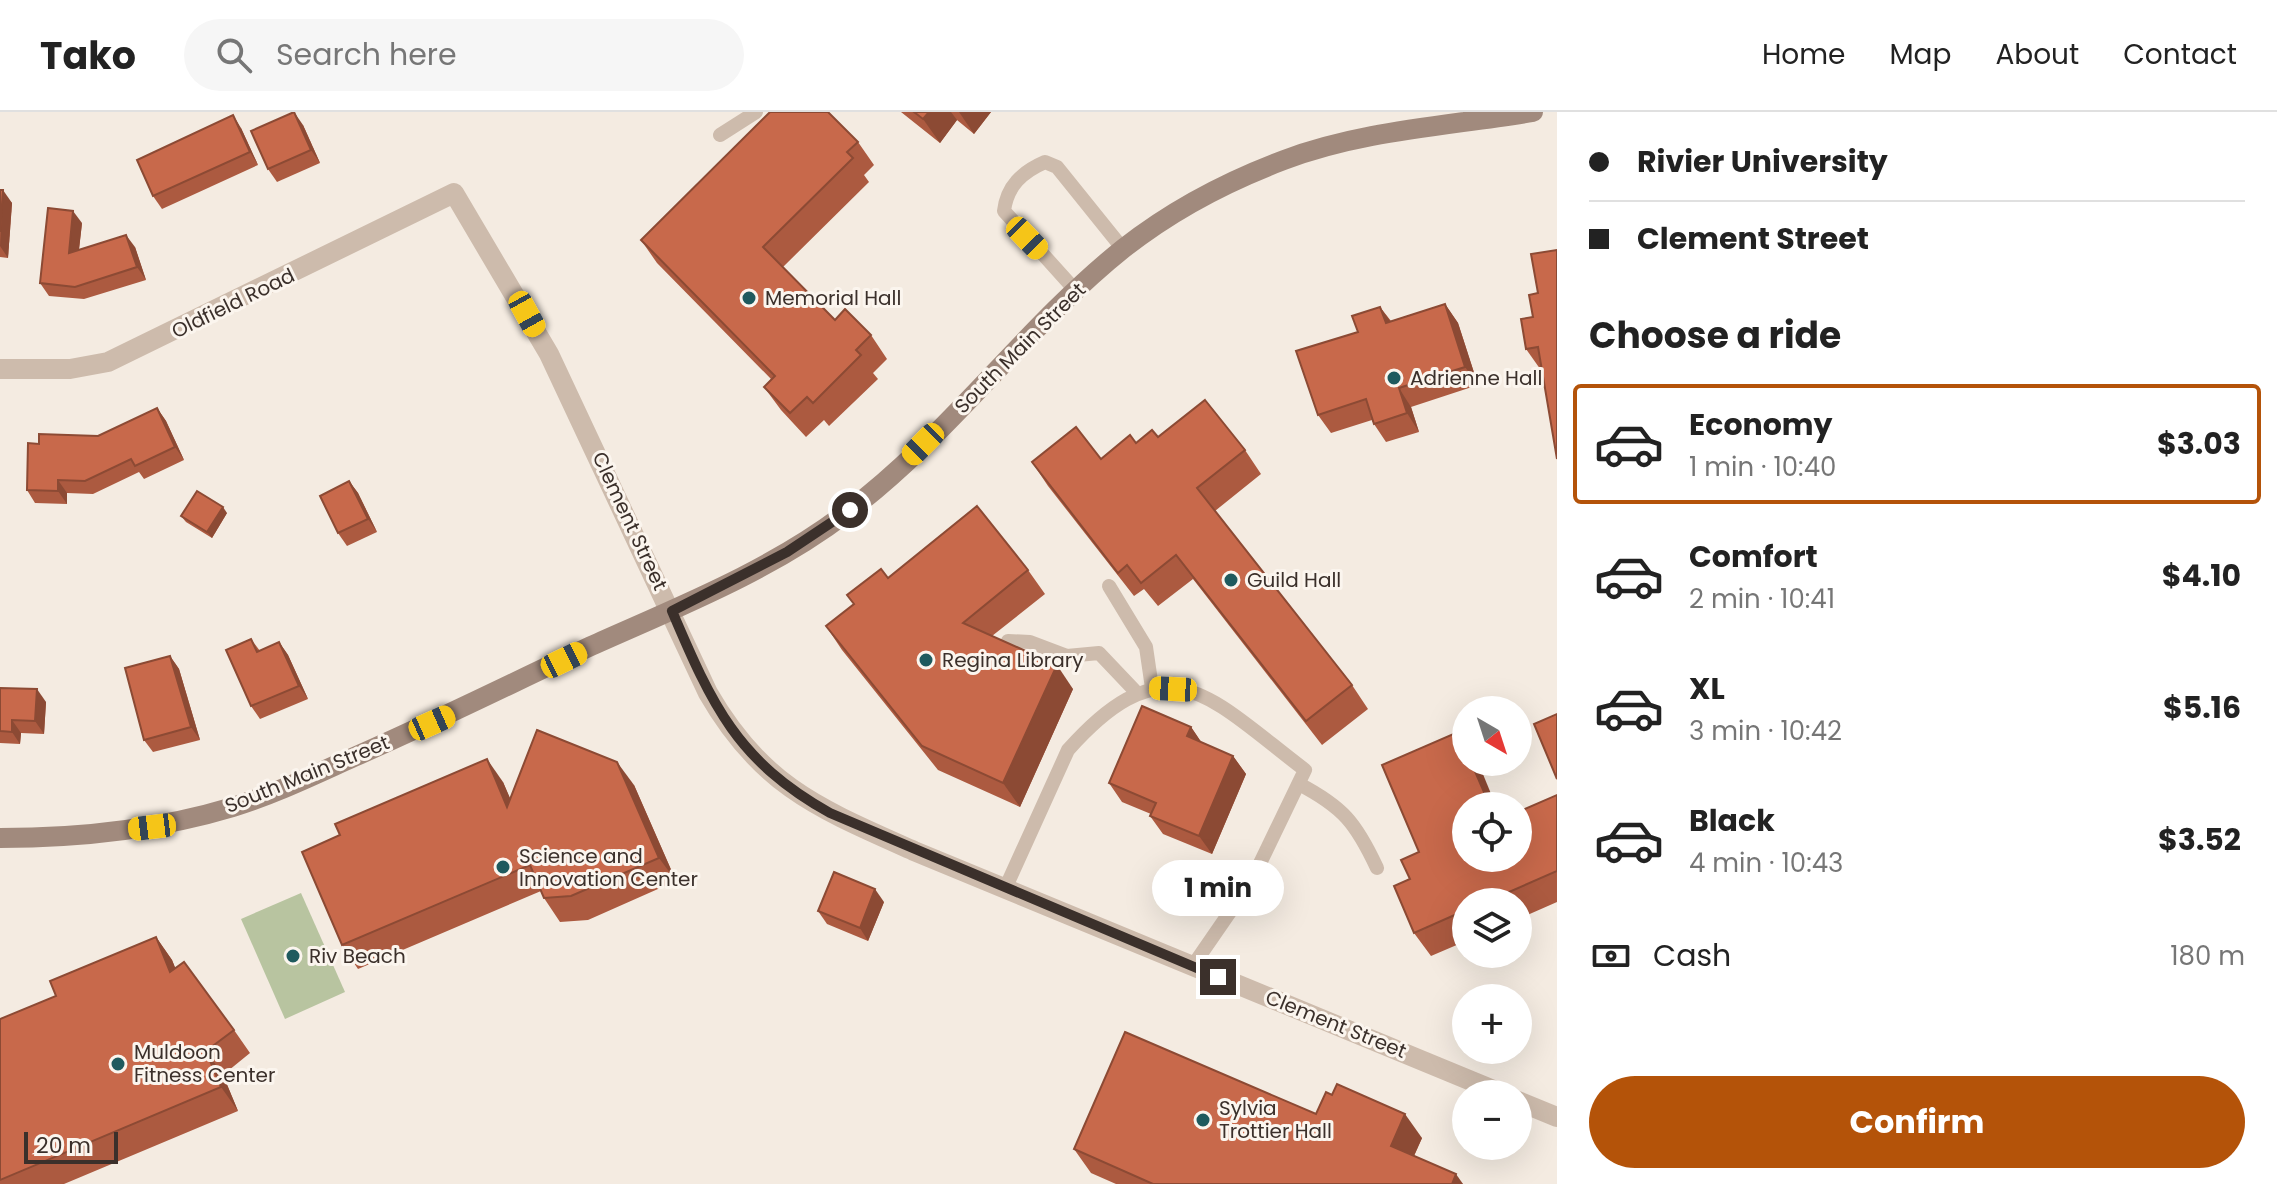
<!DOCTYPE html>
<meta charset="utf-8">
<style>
:root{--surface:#fff;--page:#f6f6f6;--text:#222;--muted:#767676;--line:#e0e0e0;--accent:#b45309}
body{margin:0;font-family:Poppins,sans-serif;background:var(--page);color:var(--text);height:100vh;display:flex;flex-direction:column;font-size:30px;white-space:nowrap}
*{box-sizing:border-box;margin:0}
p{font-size:26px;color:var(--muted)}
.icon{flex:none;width:44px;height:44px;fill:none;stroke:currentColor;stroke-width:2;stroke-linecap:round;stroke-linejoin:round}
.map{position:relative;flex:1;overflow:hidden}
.sheet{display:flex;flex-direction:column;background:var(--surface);width:720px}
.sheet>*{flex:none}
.banner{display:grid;align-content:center;height:176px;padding:0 32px;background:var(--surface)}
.needle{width:52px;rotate:141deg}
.fabs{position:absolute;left:1452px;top:584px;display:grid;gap:16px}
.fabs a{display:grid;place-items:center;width:80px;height:80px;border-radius:50%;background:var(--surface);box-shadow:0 8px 32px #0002;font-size:40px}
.scale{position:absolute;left:24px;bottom:20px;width:94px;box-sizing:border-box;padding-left:8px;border:4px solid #3b302b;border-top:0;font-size:22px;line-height:28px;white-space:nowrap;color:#3b302b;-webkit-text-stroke:6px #fbf5ee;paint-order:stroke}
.end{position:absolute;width:36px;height:36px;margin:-18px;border:10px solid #3b302b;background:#fff;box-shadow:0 0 0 4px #fff}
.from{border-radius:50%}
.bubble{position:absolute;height:56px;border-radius:28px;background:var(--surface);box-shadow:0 8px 32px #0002;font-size:26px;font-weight:700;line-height:56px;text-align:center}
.car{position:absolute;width:24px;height:48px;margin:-24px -12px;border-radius:10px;box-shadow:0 0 6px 2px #0007;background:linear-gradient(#f5c518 24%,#345 0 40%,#f5c518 0 76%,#345 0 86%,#f5c518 0)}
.banner b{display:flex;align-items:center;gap:28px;height:76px;font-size:30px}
.banner b+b{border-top:2px solid var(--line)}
.banner i{width:20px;height:20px;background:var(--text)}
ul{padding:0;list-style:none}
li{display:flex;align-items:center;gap:24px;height:120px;margin:0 16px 12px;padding:0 16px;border:4px solid transparent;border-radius:8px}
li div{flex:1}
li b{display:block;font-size:30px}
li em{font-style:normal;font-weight:700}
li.on{border-color:var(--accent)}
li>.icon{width:72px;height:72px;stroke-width:1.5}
h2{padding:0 32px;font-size:36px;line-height:96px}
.pay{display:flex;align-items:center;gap:20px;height:88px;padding:0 32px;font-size:30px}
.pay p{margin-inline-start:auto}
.action{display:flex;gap:16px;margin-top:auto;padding:16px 32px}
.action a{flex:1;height:92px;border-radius:48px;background:var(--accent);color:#fff;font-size:32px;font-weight:700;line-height:92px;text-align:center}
header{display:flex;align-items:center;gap:48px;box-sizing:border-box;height:112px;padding:0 40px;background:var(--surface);border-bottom:2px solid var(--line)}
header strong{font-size:38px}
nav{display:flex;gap:44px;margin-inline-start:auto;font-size:28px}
.search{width:560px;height:72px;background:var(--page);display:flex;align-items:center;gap:20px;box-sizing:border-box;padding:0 28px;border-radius:44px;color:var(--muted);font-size:30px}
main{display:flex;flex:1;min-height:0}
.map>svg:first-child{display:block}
.green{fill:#b8c4a0}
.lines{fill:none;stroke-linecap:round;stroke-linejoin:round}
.lane{stroke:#cdbbac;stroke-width:14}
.street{stroke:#cdbbac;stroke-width:20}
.secondary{stroke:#a18a7d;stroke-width:20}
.wall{fill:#ac5a40}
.shaded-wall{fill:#8c4a34}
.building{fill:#c8694b;stroke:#8c4a34;stroke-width:2}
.route{stroke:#3b302b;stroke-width:10}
.poi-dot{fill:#1f5a5e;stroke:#fbf5ee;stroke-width:3}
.labels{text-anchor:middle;stroke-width:6;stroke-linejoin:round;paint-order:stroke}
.poi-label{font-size:20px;fill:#3b302b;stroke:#fbf5ee;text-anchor:start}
.street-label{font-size:20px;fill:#3b302b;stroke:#fbf5ee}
</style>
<header>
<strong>Tako</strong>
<div class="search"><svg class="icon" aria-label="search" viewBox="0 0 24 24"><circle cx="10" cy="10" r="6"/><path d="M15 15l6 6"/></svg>Search here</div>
<nav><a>Home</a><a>Map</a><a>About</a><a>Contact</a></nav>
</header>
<main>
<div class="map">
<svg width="1557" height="1072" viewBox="0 0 1557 1072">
<rect width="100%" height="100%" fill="#f4ebe1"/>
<path class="green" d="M 301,781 L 345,880 L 285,907 L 241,807 Z"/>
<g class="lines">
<g class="lane">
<path d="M 720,23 L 756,0"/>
<path d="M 1076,179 L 1004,99 C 1007,74 1022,60 1045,50 L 1057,55 L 1123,137"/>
<path d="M 1109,474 L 1146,535 L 1152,576"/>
<path d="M 1008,529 L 1030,530 L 1067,544 L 1099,541 L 1137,581"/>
<path d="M 1299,672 C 1343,695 1356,711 1377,756"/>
<path d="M 1005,777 L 1068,638 C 1168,526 1210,586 1305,658 L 1252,768 L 1192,855"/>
</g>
<g class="street">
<path d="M 0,257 L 70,257 L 108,250 L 454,81 L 549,242 L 708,581 C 762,675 820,697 914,739 L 1503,982"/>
<path d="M 1518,989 L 1557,1005"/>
</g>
<path class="secondary" d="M 0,726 C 79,726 157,718 233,695 C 275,682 314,663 354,645 C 434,610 512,571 591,534 C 678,495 770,459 846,401 C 949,324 1024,216 1124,136 C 1171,99 1228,69 1284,48 C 1363,18 1450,14 1533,0"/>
</g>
<g class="wall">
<path d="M 901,0 L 991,0 L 974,22 L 957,8 L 940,31 Z"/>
<path d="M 303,13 L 320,51 L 277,70 L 268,57 Z"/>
<path d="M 241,16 L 258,53 L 162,97 L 153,84 Z"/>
<path d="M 858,30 L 874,53 L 864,63 L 869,70 L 783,155 L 835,208 L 871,223 L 887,247 L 873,261 L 878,267 L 829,314 L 824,308 L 806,325 L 781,298 L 764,275 L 771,267 L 657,151 L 641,128 Z"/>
<path d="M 0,78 L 12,91 L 8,146 L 0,145 Z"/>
<path d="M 82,111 L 79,138 L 135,135 L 146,168 L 84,187 L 49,184 L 40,171 Z"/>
<path d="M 1538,181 L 1543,261 L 1526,237 Z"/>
<path d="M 1445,192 L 1458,211 L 1478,273 L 1411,295 L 1419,320 L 1386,330 L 1374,312 L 1372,308 L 1331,321 L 1318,303 L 1358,220 L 1380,195 L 1391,209 Z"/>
<path d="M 157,296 L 166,309 L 184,348 L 144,367 L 139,360 L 93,382 L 67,381 L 67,392 L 35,391 L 27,378 L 39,332 L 98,324 Z"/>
<path d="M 1158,325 L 1245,338 L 1261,362 L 1215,399 L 1352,573 L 1368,597 L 1322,633 L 1193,467 L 1158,494 L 1144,477 L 1134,484 L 1048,374 L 1032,350 L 1101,347 L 1136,331 Z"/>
<path d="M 349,369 L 358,381 L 377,420 L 347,434 L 338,421 Z"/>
<path d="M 227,401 L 212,426 L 186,410 L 181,404 Z"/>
<path d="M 1028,458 L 1045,482 L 992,524 L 1073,577 L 1020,695 L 938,658 L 842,538 L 826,514 L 888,466 Z"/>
<path d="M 251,527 L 260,539 L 279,530 L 288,543 L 308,587 L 260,607 L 251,594 Z"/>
<path d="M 170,544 L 179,557 L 200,628 L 153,640 L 144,628 Z"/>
<path d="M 0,576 L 46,590 L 44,622 L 21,621 L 20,632 L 0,631 Z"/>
<path d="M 1191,615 L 1201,630 L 1233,644 L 1246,662 L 1212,742 L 1163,722 L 1150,704 L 1151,702 L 1122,690 L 1109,671 Z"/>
<path d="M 503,670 L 510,687 L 634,673 L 676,769 L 588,808 L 560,810 L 544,786 L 541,779 L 358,857 L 342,833 Z"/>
<path d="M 1557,683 L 1557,790 L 1518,807 L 1518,790 L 1466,790 L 1466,829 L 1431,844 L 1414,821 L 1410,767 L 1419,740 L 1466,746 Z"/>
<path d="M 884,790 L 868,829 L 827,812 L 818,799 Z"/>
<path d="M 156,825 L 172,848 L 175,856 L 234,918 L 250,941 L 223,963 L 238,999 L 64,1072 L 0,1072 L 0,907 L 56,884 Z"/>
<path d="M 1316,1002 L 1422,1026 L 1414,1044 L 1463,1072 L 1116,1072 L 1091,1061 L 1074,1037 Z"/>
</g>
<g class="shaded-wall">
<path d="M 294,0 L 303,13 L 320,51 L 311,38 Z"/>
<path d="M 929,0 L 951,0 L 957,8 L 940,31 L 923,7 Z"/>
<path d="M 959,0 L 991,0 L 974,22 Z"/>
<path d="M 233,3 L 241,16 L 258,53 L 250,40 Z"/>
<path d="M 3,78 L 12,91 L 8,146 L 0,134 Z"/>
<path d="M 73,99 L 82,111 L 77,154 L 69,141 Z"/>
<path d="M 126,123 L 135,135 L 146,168 L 137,155 Z"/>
<path d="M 1445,192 L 1458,211 L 1478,273 L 1465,255 Z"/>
<path d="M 1380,195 L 1393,213 L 1386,211 Z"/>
<path d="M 1399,276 L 1411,295 L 1419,320 L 1407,301 Z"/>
<path d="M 157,296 L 166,309 L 184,348 L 175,335 Z"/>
<path d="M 58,368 L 67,381 L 67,392 L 58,379 Z"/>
<path d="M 349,369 L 358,381 L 377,420 L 368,407 Z"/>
<path d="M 223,395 L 227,401 L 212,426 L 207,420 Z"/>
<path d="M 279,530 L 288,543 L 308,587 L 299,574 Z"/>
<path d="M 170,544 L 179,557 L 200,628 L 191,615 Z"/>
<path d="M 1057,553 L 1073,577 L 1020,695 L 1003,671 Z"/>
<path d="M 37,577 L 46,590 L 44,622 L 35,609 Z"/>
<path d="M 12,608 L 21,621 L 20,632 L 12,620 Z"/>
<path d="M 1191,615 L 1204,634 L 1187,624 Z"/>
<path d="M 1233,644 L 1246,662 L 1212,742 L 1199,724 Z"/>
<path d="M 487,647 L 503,670 L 524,718 L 507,695 Z"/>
<path d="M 617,650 L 634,673 L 676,769 L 659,746 Z"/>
<path d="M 1471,650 L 1478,650 L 1496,694 L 1490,694 Z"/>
<path d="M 875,777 L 884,790 L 868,829 L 860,816 Z"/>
<path d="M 156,825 L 172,848 L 187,884 L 170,860 Z"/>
<path d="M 206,939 L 223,963 L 238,999 L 221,975 Z"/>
<path d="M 1405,1002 L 1422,1026 L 1408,1057 L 1391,1034 Z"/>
<path d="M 1456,1062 L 1463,1072 L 1452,1072 Z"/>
</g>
<g class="building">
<path d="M 294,0 L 311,38 L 268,57 L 251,19 Z"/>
<path d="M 770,0 L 828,0 L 858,30 L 847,40 L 853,46 L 763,135 L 835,208 L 845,197 L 871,223 L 856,238 L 861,243 L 813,291 L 807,285 L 790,301 L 764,275 L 775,264 L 641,128 Z"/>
<path d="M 914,0 L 929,0 L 923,7 Z"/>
<path d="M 233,3 L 250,40 L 153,84 L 137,48 Z"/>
<path d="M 0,78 L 3,78 L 0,120 Z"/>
<path d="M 48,96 L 73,99 L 69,141 L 126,123 L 137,155 L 75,175 L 40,171 Z"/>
<path d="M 1557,138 L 1557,347 L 1538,235 L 1526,237 L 1521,207 L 1533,205 L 1529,183 L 1538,181 L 1531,142 Z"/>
<path d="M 1445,192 L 1465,255 L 1399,276 L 1407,301 L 1374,312 L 1366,287 L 1318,303 L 1296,239 L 1358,220 L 1352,204 L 1380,195 L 1386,211 Z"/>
<path d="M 1205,288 L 1245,338 L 1197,376 L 1352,573 L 1306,609 L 1176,443 L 1141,471 L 1127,453 L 1118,461 L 1032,350 L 1076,315 L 1101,347 L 1130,323 L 1136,331 L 1152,318 L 1158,325 Z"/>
<path d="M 157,296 L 175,335 L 135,354 L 131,347 L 85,369 L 58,368 L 58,379 L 27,378 L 28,331 L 39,332 L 39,322 L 98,324 Z"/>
<path d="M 349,369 L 368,407 L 338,421 L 320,384 Z"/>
<path d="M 197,379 L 223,395 L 207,420 L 181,404 Z"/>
<path d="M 977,394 L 1028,458 L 963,511 L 1057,553 L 1003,671 L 922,634 L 826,514 L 854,492 L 847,483 L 881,457 L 888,466 Z"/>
<path d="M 251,527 L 257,540 L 279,530 L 299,574 L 251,594 L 226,538 Z"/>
<path d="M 170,544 L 191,615 L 144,628 L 125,556 Z"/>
<path d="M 0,576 L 37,577 L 35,609 L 12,608 L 12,620 L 0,619 Z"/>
<path d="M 1142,594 L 1191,615 L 1187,624 L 1233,644 L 1199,724 L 1150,704 L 1156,691 L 1109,671 Z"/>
<path d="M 1557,602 L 1557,667 L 1534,612 Z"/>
<path d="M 537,618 L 617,650 L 659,746 L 571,784 L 544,786 L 530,753 L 342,833 L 302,740 L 340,723 L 335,712 L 487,647 L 507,695 Z"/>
<path d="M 1458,620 L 1466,638 L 1466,650 L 1471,650 L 1490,694 L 1466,694 L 1466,746 L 1518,746 L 1518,700 L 1557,683 L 1557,759 L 1486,790 L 1466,790 L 1466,798 L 1414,821 L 1394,774 L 1410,767 L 1401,748 L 1419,740 L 1382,653 Z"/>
<path d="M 834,760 L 875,777 L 860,816 L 818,799 Z"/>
<path d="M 156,825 L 170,860 L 184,850 L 234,918 L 206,939 L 221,975 L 0,1068 L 0,907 L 56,884 L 50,869 Z"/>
<path d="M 1125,920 L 1316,1002 L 1326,980 L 1332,983 L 1337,972 L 1405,1002 L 1391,1034 L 1456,1062 L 1452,1072 L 1153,1072 L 1074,1037 Z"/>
</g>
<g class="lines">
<path class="route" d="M 850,398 L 787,440 L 672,499 C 712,593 737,649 830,701 L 1218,865"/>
</g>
<g class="poi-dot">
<circle cx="749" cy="186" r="8"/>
<circle cx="1394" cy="266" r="8"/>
<circle cx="1231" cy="468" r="8"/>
<circle cx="926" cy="548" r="8"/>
<circle cx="503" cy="755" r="8"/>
<circle cx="293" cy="844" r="8"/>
<circle cx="118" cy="952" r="8"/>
<circle cx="1203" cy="1008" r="8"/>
</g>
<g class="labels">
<g class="poi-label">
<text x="765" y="193">Memorial Hall</text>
<text x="1410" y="273">Adrienne Hall</text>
<text x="1247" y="475">Guild Hall</text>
<text x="942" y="555">Regina Library</text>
<text x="519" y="751">Science and<tspan x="519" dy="23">Innovation Center</tspan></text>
<text x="309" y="851">Riv Beach</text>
<text x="134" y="947">Muldoon<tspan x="134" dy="23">Fitness Center</tspan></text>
<text x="1219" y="1003">Sylvia<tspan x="1219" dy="23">Trottier Hall</tspan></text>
</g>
<g class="street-label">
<text transform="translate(233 191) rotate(-26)" y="7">Oldfield Road</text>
<text transform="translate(1020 236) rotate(-45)" y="7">South Main Street</text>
<text transform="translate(630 409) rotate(65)" y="7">Clement Street</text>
<text transform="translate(307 662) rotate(-22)" y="7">South Main Street</text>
<text transform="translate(1336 912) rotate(22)" y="7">Clement Street</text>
</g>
</g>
</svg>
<div class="fabs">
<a><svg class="needle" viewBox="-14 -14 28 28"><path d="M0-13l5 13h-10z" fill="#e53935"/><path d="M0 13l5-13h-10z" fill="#767676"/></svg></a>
<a><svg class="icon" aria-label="locate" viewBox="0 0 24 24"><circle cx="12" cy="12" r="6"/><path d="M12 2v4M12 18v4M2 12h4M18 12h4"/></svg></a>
<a><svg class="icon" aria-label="layers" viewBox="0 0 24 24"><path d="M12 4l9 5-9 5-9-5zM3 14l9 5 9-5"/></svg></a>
<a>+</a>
<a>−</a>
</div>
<div class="scale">20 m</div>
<i class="end from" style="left:850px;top:398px"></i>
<i class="end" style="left:1218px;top:865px"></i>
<div class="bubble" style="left:1152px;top:748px;width:132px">1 min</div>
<i class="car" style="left:1027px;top:126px;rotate:136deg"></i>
<i class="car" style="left:527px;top:202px;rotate:151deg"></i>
<i class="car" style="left:923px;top:332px;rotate:225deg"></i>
<i class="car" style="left:564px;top:548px;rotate:64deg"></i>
<i class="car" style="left:1173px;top:577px;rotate:273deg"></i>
<i class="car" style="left:432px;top:611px;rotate:66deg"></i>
<i class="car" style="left:152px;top:715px;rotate:263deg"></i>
</div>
<section class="sheet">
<div class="banner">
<b><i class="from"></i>Rivier University</b>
<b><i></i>Clement Street</b>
</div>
<h2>Choose a ride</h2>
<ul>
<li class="on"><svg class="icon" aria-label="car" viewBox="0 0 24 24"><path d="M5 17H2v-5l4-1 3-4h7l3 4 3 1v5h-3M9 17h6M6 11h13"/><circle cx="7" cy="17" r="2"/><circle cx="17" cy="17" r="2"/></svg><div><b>Economy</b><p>1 min · 10:40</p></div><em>$3.03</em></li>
<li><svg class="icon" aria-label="car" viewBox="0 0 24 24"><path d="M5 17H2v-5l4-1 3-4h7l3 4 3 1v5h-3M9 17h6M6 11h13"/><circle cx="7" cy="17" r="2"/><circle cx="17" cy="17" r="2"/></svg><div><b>Comfort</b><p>2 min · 10:41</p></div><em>$4.10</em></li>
<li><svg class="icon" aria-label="car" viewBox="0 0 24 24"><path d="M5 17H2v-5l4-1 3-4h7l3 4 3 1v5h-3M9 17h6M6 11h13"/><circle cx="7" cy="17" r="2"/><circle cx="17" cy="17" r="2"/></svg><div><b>XL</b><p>3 min · 10:42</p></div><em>$5.16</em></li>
<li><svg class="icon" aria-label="car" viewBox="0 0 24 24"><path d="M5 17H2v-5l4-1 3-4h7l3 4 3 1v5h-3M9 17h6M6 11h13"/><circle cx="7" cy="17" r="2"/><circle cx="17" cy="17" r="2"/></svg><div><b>Black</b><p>4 min · 10:43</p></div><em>$3.52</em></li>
</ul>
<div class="pay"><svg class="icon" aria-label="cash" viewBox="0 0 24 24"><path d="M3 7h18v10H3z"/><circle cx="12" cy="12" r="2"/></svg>Cash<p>180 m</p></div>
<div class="action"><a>Confirm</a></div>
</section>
</main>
